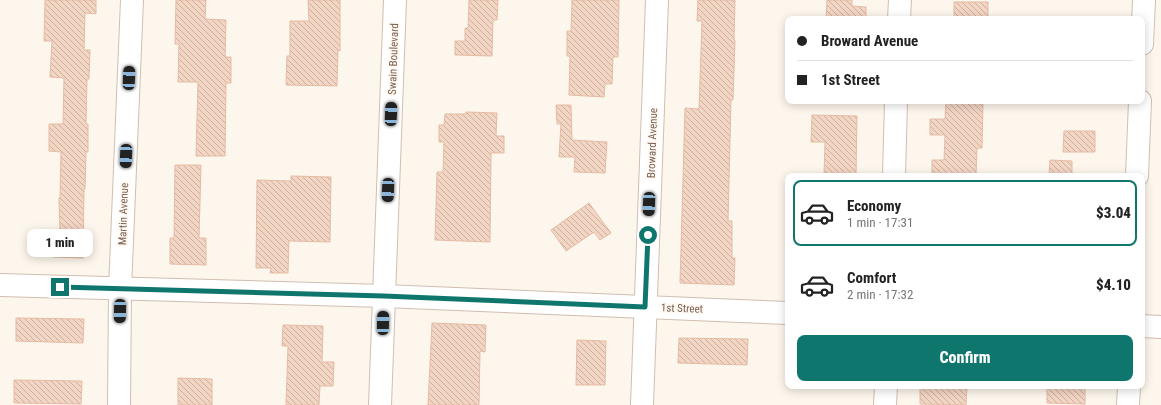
<!DOCTYPE html>
<meta charset="utf-8">
<style>
:root{--surface:#fff;--page:#f6f6f6;--text:#222;--muted:#767676;--line:#e0e0e0;--accent:#0f766e}
body{margin:0;font-family:"Roboto Condensed",sans-serif;background:var(--page);color:var(--text);height:100vh;display:flex;flex-direction:column;font-size:15px;white-space:nowrap}
*{box-sizing:border-box;margin:0}
p{font-size:13px;color:var(--muted)}
.icon{flex:none;width:22px;height:22px;fill:none;stroke:currentColor;stroke-width:2;stroke-linecap:round;stroke-linejoin:round}
.map{position:relative;flex:1;overflow:hidden}
.side{position:absolute;left:785px;top:173px;width:360px;height:216px;display:flex;flex-direction:column;background:var(--surface);border-radius:8px;box-shadow:0 2px 10px #0003}
.side>*{flex:none}
.guide{position:absolute;left:785px;top:16px;width:360px;height:88px;border-radius:8px;box-shadow:0 2px 10px #0003;display:grid;align-content:center;height:88px;padding:0 12px;background:var(--surface)}
.end{position:absolute;width:18px;height:18px;margin:-9px;border:5px solid #0f766e;background:#fff;box-shadow:0 0 0 2px #fff}
.from{border-radius:50%}
.bubble{position:absolute;height:28px;border-radius:8px;background:var(--surface);box-shadow:0 2px 10px #0003;font-size:13px;font-weight:800;line-height:28px;text-align:center}
.car{position:absolute;width:12px;height:24px;margin:-12px -6px;border-radius:5px;box-shadow:0 0 3px 1px #0007;background:linear-gradient(#222 24%,#8ab4d8 0 40%,#222 0 76%,#8ab4d8 0 86%,#222 0)}
.guide b{display:flex;align-items:center;gap:14px;height:38px;font-size:15px}
.guide b+b{border-top:1px solid var(--line)}
.guide i{width:10px;height:10px;background:var(--text)}
ul{padding:7px 0 0;list-style:none}
li{display:flex;align-items:center;gap:12px;height:66px;margin:0 8px 6px;padding:0 4px;border:2px solid transparent;border-radius:8px}
li div{flex:1}
li b{display:block;font-size:15px}
li em{font-style:normal;font-weight:800}
li.on{border-color:var(--accent)}
li>.icon{width:36px;height:36px;stroke-width:1.5}
.cta{display:flex;gap:8px;margin-top:auto;padding:8px 12px}
.cta a{flex:1;height:46px;border-radius:8px;background:var(--accent);color:#fff;font-size:16px;font-weight:800;line-height:46px;text-align:center}
.map>svg:first-child{display:block}
.building{fill:url(#building-back-hatch);stroke:#e6bba3}
.lines{fill:none;stroke-linecap:round;stroke-linejoin:round}
.minor-casing{stroke:#d1beb0;stroke-width:24}
.minor{stroke:#fff;stroke-width:22}
.route{stroke:#0f766e;stroke-width:5}
.labels{text-anchor:middle;stroke-width:4;stroke-linejoin:round;paint-order:stroke}
.street-label{font-size:11px;fill:#7a5c4d;stroke:#fffaf3}
</style>
<div class="map">
<svg width="1161" height="405" viewBox="0 0 1161 405">
<defs>
<pattern id="building-back-hatch" width="6" height="6" patternUnits="userSpaceOnUse"><rect width="6" height="6" fill="#f3d5c3"/><path d="M-1 5l2 2M0 0l6 6M5-1l2 2" fill="none" stroke="#cab0a1"/></pattern>
</defs>
<rect width="100%" height="100%" fill="#fdf6ec"/>
<g class="building">
<path d="M 45,0 L 96,0 L 96,14 L 85,13 L 84,50 L 90,50 L 89,79 L 87,79 L 86,124 L 88,124 L 88,152 L 86,152 L 85,189 L 84,189 L 83,258 L 53,257 L 54,234 L 60,234 L 59,198 L 60,198 L 61,152 L 49,151 L 49,124 L 63,124 L 64,78 L 50,77 L 52,41 L 44,41 Z"/>
<path d="M 176,0 L 206,0 L 205,19 L 226,20 L 225,57 L 231,57 L 231,83 L 226,83 L 225,156 L 196,156 L 198,82 L 178,82 L 179,44 L 175,44 Z"/>
<path d="M 308,0 L 340,0 L 340,51 L 338,50 L 337,86 L 286,85 L 287,56 L 290,56 L 290,21 L 309,21 Z"/>
<path d="M 469,0 L 498,0 L 497,20 L 493,20 L 492,56 L 455,55 L 455,41 L 465,41 L 465,28 L 468,28 Z"/>
<path d="M 572,0 L 619,0 L 618,57 L 613,57 L 612,84 L 605,84 L 604,97 L 569,95 L 570,56 L 567,56 L 567,31 L 571,31 Z"/>
<path d="M 698,0 L 735,0 L 734,40 L 735,40 L 733,100 L 731,100 L 728,221 L 732,221 L 732,258 L 735,258 L 734,285 L 680,283 L 685,108 L 699,109 L 702,21 L 697,21 Z"/>
<path d="M 827,0 L 852,0 L 852,6 L 866,7 L 866,19 L 826,19 Z"/>
<rect x="954" y="2" width="34" height="17"/>
<path d="M 946,101 L 983,101 L 982,148 L 977,148 L 976,176 L 932,176 L 932,160 L 944,160 L 945,135 L 930,135 L 930,119 L 945,119 Z"/>
<path d="M 556,105 L 571,105 L 572,140 L 607,142 L 605,173 L 574,172 L 575,157 L 559,157 L 561,124 L 557,124 Z"/>
<path d="M 466,112 L 497,113 L 496,136 L 504,136 L 504,153 L 491,153 L 490,242 L 435,240 L 437,172 L 443,172 L 444,142 L 439,142 L 439,125 L 444,125 L 445,114 L 466,114 Z"/>
<path d="M 812,115 L 857,116 L 856,176 L 824,176 L 825,142 L 811,142 Z"/>
<path d="M 1064,131 L 1095,131 L 1095,152 L 1063,152 Z"/>
<path d="M 1050,160 L 1072,161 L 1072,176 L 1049,176 Z"/>
<path d="M 175,165 L 201,165 L 199,238 L 206,238 L 206,265 L 170,264 L 170,238 L 174,238 Z"/>
<path d="M 291,176 L 331,177 L 330,242 L 289,241 L 288,273 L 270,273 L 271,268 L 256,268 L 257,180 L 291,181 Z"/>
<path d="M 589,203 L 611,233 L 600,240 L 594,232 L 566,251 L 551,230 Z"/>
<path d="M 16,318 L 84,319 L 83,343 L 16,341 Z"/>
<path d="M 432,323 L 486,325 L 485,352 L 480,351 L 479,405 L 428,405 Z"/>
<path d="M 283,325 L 323,326 L 322,362 L 334,362 L 333,386 L 320,386 L 319,405 L 286,405 L 288,346 L 282,346 Z"/>
<path d="M 679,338 L 748,339 L 747,365 L 678,363 Z"/>
<path d="M 577,340 L 606,341 L 605,385 L 576,385 Z"/>
<path d="M 178,378 L 212,379 L 212,405 L 178,405 Z"/>
<path d="M 14,380 L 82,381 L 81,404 L 14,403 Z"/>
<path d="M 920,386 L 967,386 L 966,405 L 920,404 Z"/>
<path d="M 1047,386 L 1085,386 L 1085,404 L 1047,403 Z"/>
</g>
<g class="lines">
<g class="minor-casing">
<g id="minor">
<path d="M 899,19 L 900,0"/>
<path d="M 1142,44 L 1144,0"/>
<path d="M 894,176 L 896,101"/>
<path d="M 1137,176 L 1140,101"/>
<path d="M 0,285 L 384,296 L 788,313"/>
<path d="M 1142,326 L 1161,327"/>
<path d="M 119,405 L 120,289 L 132,0"/>
<path d="M 380,405 L 395,0"/>
<path d="M 642,405 L 657,0"/>
<path d="M 885,405 L 886,386"/>
<path d="M 1128,405 L 1129,386"/>
</g>
</g>
<use href="#minor" class="minor"/>
</g>
<g class="lines">
<path class="route" d="M 60,287 L 384,296 L 645,307 L 648,235"/>
</g>
<g class="labels">
<g class="street-label">
<text transform="translate(393 59) rotate(-88)" y="4">Swain Boulevard</text>
<text transform="translate(652 143) rotate(-88)" y="4">Broward Avenue</text>
<text transform="translate(123 214) rotate(-88)" y="4">Martin Avenue</text>
<text transform="translate(682 308) rotate(2)" y="4">1st Street</text>
</g>
</g>
</svg>
<i class="end from" style="left:648px;top:235px"></i>
<i class="end" style="left:60px;top:287px"></i>
<div class="bubble" style="left:27px;top:229px;width:66px">1 min</div>
<i class="car" style="left:129px;top:78px;rotate:2deg"></i>
<i class="car" style="left:391px;top:114px;rotate:2deg"></i>
<i class="car" style="left:126px;top:156px;rotate:182deg"></i>
<i class="car" style="left:388px;top:190px;rotate:182deg"></i>
<i class="car" style="left:649px;top:204px;rotate:182deg"></i>
<i class="car" style="left:120px;top:311px;rotate:181deg"></i>
<i class="car" style="left:383px;top:323px;rotate:1deg"></i>
<div class="guide">
<b><i class="from"></i>Broward Avenue</b>
<b><i></i>1st Street</b>
</div>
<section class="side">
<ul>
<li class="on"><svg class="icon" aria-label="car" viewBox="0 0 24 24"><path d="M5 17H2v-5l4-1 3-4h7l3 4 3 1v5h-3M9 17h6M6 11h13"/><circle cx="7" cy="17" r="2"/><circle cx="17" cy="17" r="2"/></svg><div><b>Economy</b><p>1 min · 17:31</p></div><em>$3.04</em></li>
<li><svg class="icon" aria-label="car" viewBox="0 0 24 24"><path d="M5 17H2v-5l4-1 3-4h7l3 4 3 1v5h-3M9 17h6M6 11h13"/><circle cx="7" cy="17" r="2"/><circle cx="17" cy="17" r="2"/></svg><div><b>Comfort</b><p>2 min · 17:32</p></div><em>$4.10</em></li>
</ul>
<div class="cta"><a>Confirm</a></div>
</section>
</div>
